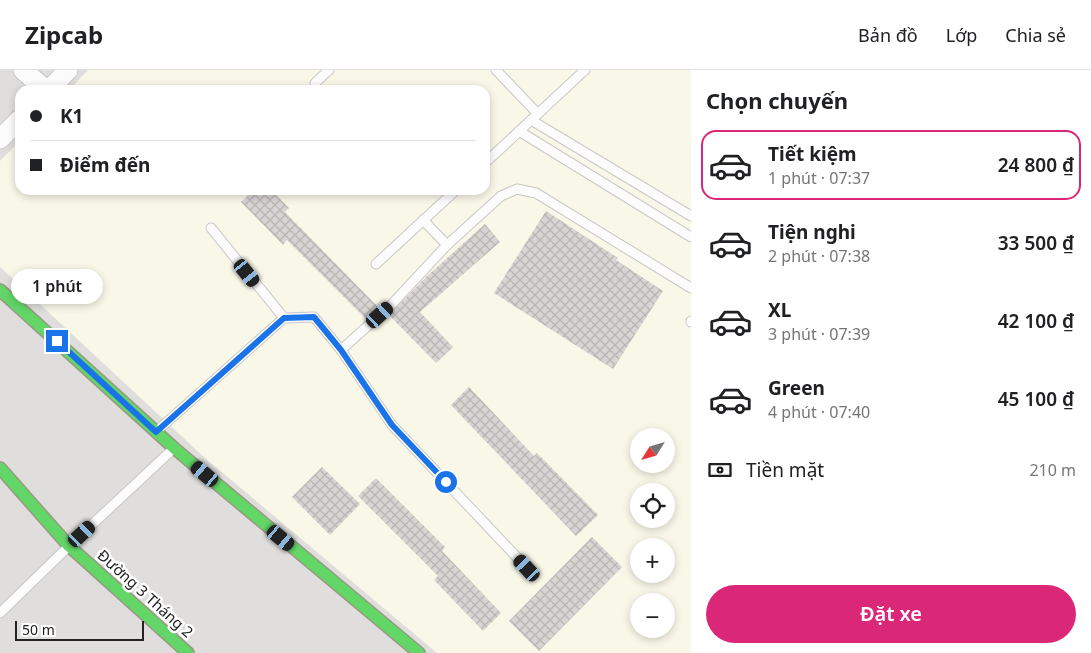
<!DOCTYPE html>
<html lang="vi">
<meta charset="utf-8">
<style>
:root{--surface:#fff;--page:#f6f6f6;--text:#202124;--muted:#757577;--line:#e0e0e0;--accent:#db2777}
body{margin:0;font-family:"Noto Sans",sans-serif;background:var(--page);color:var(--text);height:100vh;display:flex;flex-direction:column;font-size:19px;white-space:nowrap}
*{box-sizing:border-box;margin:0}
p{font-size:16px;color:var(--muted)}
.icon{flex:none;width:28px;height:28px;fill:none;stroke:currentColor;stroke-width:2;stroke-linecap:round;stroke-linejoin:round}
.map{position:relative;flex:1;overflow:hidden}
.sheet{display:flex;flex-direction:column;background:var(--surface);width:400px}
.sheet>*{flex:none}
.guide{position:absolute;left:15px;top:15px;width:475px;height:110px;border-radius:15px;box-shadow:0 2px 8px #0003;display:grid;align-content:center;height:110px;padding:0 15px;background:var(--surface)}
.needle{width:32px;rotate:233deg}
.fabs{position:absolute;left:630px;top:358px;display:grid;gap:10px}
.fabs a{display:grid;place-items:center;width:45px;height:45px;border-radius:50%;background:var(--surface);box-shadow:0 2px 8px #0003;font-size:25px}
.scale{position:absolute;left:15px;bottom:12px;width:129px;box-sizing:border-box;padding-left:5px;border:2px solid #222;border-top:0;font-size:14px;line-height:18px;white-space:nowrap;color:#222;-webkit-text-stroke:4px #fff;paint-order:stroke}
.end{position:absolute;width:22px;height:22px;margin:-11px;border:6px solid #1a73e8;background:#fff;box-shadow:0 0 0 2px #fff}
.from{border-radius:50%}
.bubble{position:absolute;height:35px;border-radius:18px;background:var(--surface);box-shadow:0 2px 8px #0003;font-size:16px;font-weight:600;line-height:35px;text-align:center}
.car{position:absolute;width:15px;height:30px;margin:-15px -8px;border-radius:6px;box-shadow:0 0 4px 1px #0007;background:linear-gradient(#222 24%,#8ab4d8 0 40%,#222 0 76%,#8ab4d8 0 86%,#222 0)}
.guide b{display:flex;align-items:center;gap:18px;height:48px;font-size:19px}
.guide b+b{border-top:1px solid var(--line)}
.guide i{width:12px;height:12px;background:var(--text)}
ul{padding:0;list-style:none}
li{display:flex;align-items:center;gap:15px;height:70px;margin:0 10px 8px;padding:0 5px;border:2px solid transparent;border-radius:15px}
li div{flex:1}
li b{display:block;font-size:19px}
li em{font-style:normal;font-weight:600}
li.active{border-color:var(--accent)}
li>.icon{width:45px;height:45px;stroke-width:1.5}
h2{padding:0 15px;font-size:22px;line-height:60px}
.pay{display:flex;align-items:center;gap:12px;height:55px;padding:0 15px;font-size:19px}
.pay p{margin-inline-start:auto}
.button{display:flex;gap:10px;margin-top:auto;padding:10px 15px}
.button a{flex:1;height:58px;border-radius:30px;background:var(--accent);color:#fff;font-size:20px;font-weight:600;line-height:58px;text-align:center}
header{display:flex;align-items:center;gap:30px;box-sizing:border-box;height:70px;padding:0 25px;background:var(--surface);border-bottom:1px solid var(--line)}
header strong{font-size:24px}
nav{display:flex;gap:28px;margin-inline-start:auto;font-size:18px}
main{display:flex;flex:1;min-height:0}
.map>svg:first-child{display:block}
.residential{fill:#dfdedc;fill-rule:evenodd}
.education{fill:#f8f7e8;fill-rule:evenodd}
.building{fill:url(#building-cross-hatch)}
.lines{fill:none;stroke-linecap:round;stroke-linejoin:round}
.lane-casing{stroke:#c9c8c7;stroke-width:11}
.street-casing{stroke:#c9c8c7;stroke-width:21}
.fast-casing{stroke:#999a82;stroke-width:14}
.lane{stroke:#fdfcfc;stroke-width:9}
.street{stroke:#fdfcfc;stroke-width:19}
.fast{stroke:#63d668;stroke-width:11}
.route{stroke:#1a73e8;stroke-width:6}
.labels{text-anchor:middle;stroke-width:5;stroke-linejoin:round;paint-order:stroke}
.street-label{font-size:15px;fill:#222;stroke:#fff}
</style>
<header>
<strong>Zipcab</strong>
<nav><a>Bản đồ</a><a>Lớp</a><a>Chia sẻ</a></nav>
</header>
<main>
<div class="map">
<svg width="691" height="583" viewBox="0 0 691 583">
<defs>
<pattern id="building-cross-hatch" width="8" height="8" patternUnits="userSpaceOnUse" patternTransform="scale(1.25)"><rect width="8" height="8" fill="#d7d4d2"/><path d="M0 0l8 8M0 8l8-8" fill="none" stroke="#b8b6b4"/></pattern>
</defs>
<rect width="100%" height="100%" fill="#f0eeeb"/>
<path class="residential" d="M 0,0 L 691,0 L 691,583 L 0,583 ZM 20,20 L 485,20 L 485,120 L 20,120 ZM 639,366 L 666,366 L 666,394 L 639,394 ZM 639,421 L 666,421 L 666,449 L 639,449 ZM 639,476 L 666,476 L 666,504 L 639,504 ZM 639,531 L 666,531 L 666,559 L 639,559 Z"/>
<path class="education" d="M 88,0 L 691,0 L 691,583 L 437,583 L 205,388 L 0,197 L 0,91 L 20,71 L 20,120 L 485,120 L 485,20 L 69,20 ZM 639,366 L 666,366 L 666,394 L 639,394 ZM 639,421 L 666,421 L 666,449 L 639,449 ZM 639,476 L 666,476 L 666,504 L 639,504 ZM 639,531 L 666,531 L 666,559 L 639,559 Z"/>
<g class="building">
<path d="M 253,120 L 271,120 L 289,138 L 285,142 L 378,237 L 366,249 L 287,170 L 283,175 L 241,132 Z"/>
<path d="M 546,141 L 618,188 L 616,190 L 663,221 L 613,299 L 494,223 Z"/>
<path d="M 485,154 L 500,172 L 420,242 L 453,277 L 436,293 L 389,245 L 426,207 Z"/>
<path d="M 469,317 L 534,386 L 537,383 L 598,445 L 576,466 L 451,335 Z"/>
<path d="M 322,397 L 360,434 L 330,465 L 292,427 Z"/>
<path d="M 376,408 L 445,477 L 442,481 L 501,543 L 483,561 L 434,510 L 438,506 L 358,426 Z"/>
<path d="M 592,467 L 622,497 L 539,581 L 509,551 Z"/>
</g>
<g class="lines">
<g class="lane-casing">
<g id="lane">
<path d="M 496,0 L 538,44"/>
<path d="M 315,13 L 329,0"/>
<path d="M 531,50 L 691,146"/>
<path d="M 519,61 L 691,167"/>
<path d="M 485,93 L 585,0"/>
<path d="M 423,150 L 447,175"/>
<path d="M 211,158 L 284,248 L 314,247 L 341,280"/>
<path d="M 376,194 L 456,120"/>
<path d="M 691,252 L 691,251"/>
<path d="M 158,360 L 284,248"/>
<path d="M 527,498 L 392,355 L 341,280 L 392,234 L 447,175 L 501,126 L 517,119 L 536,123 L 691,218"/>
<path d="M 0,543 L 69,476 L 172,380"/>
</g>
</g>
<g class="street-casing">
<g id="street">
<path d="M 23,0 L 46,20"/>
<path d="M 49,20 L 68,0"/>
<path d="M 0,69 L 20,49"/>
</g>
</g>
<g class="fast-casing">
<g id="fast">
<path d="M 0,220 L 174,378 L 419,583"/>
<path d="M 0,398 L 69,476 L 188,583"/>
</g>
</g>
<use href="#lane" class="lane"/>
<use href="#street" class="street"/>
<use href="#fast" class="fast"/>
</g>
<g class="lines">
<path class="route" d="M 57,271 L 156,362 L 284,248 L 314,247 L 341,280 L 392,355 L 446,412"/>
</g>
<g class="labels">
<g class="street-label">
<text transform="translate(145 524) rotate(42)" y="5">Đường 3 Tháng 2</text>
</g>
</g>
</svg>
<div class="fabs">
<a><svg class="needle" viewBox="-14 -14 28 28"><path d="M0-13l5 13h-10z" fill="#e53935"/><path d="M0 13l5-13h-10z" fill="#757577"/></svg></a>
<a><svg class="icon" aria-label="locate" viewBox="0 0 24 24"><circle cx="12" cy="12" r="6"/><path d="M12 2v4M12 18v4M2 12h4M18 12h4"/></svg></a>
<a>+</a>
<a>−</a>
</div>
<div class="scale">50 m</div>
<i class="end from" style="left:446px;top:412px"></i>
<i class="end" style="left:57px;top:271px"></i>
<div class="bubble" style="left:11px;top:199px;width:92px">1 phút</div>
<i class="car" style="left:247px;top:203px;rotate:141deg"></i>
<i class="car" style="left:380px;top:245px;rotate:48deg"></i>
<i class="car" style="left:205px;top:404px;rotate:310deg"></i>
<i class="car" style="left:82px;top:464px;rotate:47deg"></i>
<i class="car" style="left:281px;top:468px;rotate:130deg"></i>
<i class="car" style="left:527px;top:498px;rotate:317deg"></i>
<div class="guide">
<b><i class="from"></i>K1</b>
<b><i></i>Điểm đến</b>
</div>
</div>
<section class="sheet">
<h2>Chọn chuyến</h2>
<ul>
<li class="active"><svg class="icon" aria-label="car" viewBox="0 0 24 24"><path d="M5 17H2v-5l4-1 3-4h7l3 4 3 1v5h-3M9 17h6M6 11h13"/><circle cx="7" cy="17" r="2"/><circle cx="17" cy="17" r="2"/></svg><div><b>Tiết kiệm</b><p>1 phút · 07:37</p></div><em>24 800 ₫</em></li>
<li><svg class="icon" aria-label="car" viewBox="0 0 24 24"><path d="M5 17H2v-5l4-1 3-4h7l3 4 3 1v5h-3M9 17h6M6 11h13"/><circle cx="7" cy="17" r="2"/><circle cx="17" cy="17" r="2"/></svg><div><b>Tiện nghi</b><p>2 phút · 07:38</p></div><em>33 500 ₫</em></li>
<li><svg class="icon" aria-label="car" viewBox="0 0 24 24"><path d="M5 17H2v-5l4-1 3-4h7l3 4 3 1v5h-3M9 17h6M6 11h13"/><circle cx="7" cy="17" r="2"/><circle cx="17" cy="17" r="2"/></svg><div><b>XL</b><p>3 phút · 07:39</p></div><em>42 100 ₫</em></li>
<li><svg class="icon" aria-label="car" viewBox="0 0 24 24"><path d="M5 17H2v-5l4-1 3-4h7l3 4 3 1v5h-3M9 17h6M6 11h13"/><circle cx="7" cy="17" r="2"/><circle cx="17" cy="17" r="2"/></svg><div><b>Green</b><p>4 phút · 07:40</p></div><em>45 100 ₫</em></li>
</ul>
<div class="pay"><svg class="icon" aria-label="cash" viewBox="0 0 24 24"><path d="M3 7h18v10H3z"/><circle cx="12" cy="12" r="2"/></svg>Tiền mặt<p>210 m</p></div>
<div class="button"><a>Đặt xe</a></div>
</section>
</main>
